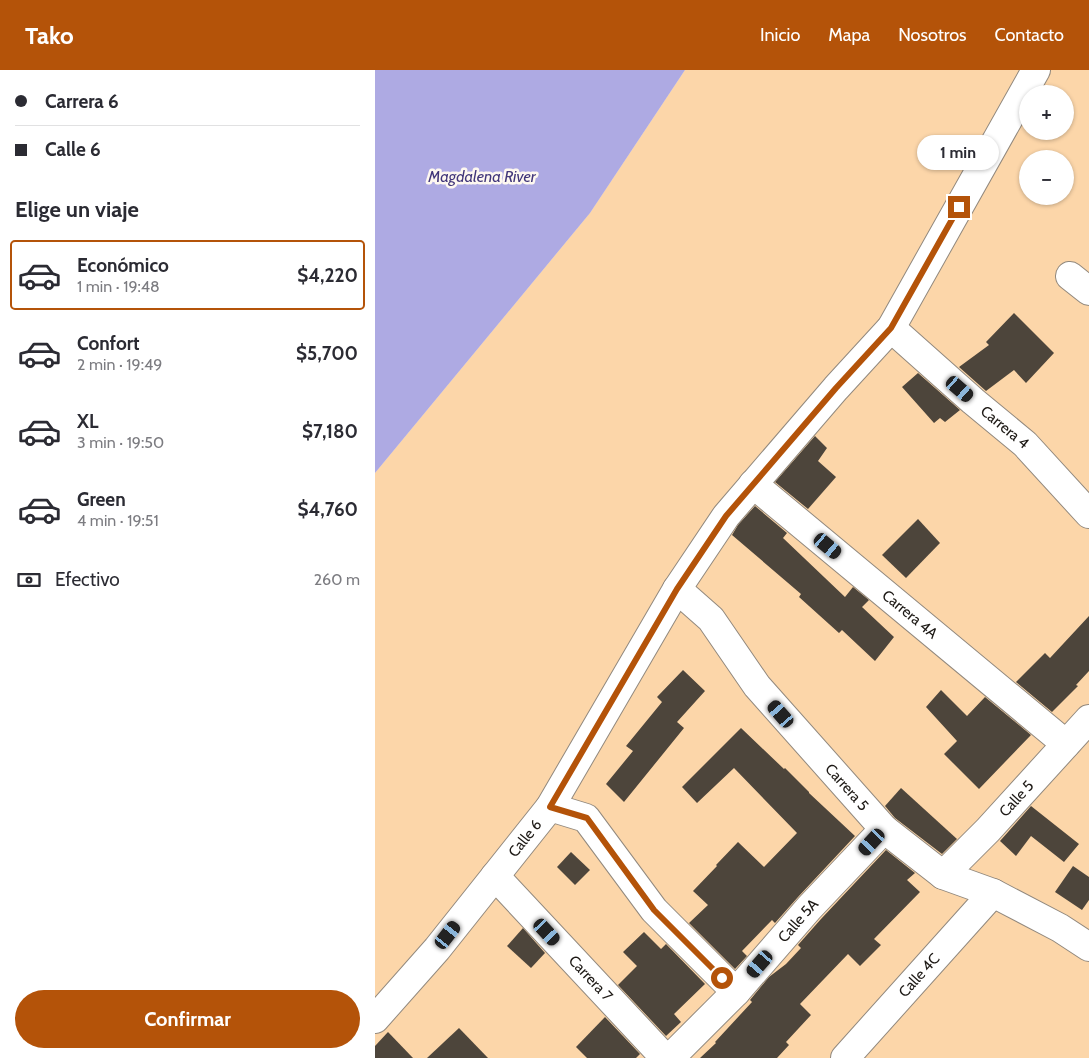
<!DOCTYPE html>
<html lang="es">
<meta charset="utf-8">
<style>
:root{--surface:#fff;--page:#f2f2f3;--text:#2b2b33;--muted:#7c7c81;--line:#e1e1e2;--accent:#b45309}
body{margin:0;font-family:Cabin,sans-serif;background:var(--page);color:var(--text);height:100vh;display:flex;flex-direction:column;font-size:19px;white-space:nowrap}
*{box-sizing:border-box;margin:0}
p{font-size:16px;color:var(--muted)}
.icon{flex:none;width:28px;height:28px;fill:none;stroke:currentColor;stroke-width:2;stroke-linecap:round;stroke-linejoin:round}
.map{position:relative;flex:1;overflow:hidden}
.drawer{display:flex;flex-direction:column;background:var(--surface);width:375px}
.drawer>*{flex:none}
.banner{display:grid;align-content:center;height:110px;padding:0 15px;background:var(--surface)}
.controls{position:absolute;left:644px;top:15px;display:grid;gap:10px}
.controls a{display:grid;place-items:center;width:55px;height:55px;border-radius:50%;background:var(--surface);box-shadow:0 1px 4px #0004;font-size:25px}
.end{position:absolute;width:22px;height:22px;margin:-11px;border:6px solid #b45309;background:#fff;box-shadow:0 0 0 2px #fff}
.from{border-radius:50%}
.bubble{position:absolute;height:35px;border-radius:18px;background:var(--surface);box-shadow:0 1px 4px #0004;font-size:16px;font-weight:700;line-height:35px;text-align:center}
.car{position:absolute;width:15px;height:30px;margin:-15px -8px;border-radius:6px;box-shadow:0 0 4px 1px #0007;background:linear-gradient(#222 24%,#8ab4d8 0 40%,#222 0 76%,#8ab4d8 0 86%,#222 0)}
.banner b{display:flex;align-items:center;gap:18px;height:48px;font-size:19px}
.banner b+b{border-top:1px solid var(--line)}
.banner i{width:12px;height:12px;background:var(--text)}
ul{padding:0;list-style:none}
li{display:flex;align-items:center;gap:15px;height:70px;margin:0 10px 8px;padding:0 5px;border:2px solid transparent;border-radius:5px}
li div{flex:1}
li b{display:block;font-size:19px}
li em{font-style:normal;font-weight:700}
li.active{border-color:var(--accent)}
li>.icon{width:45px;height:45px;stroke-width:1.5}
h2{padding:0 15px;font-size:22px;line-height:60px}
.pay{display:flex;align-items:center;gap:12px;height:55px;padding:0 15px;font-size:19px}
.pay p{margin-inline-start:auto}
.cta{display:flex;gap:10px;margin-top:auto;padding:10px 15px}
.cta a{flex:1;height:58px;border-radius:30px;background:var(--accent);color:#fff;font-size:20px;font-weight:700;line-height:58px;text-align:center}
header{display:flex;align-items:center;gap:30px;box-sizing:border-box;height:70px;padding:0 25px;background:var(--accent);color:#fff}
header strong{font-size:24px}
nav{display:flex;gap:28px;margin-inline-start:auto;font-size:18px}
main{display:flex;flex:1;min-height:0}
.map>svg:first-child{display:block}
.green{fill:#fcd6a9;fill-rule:evenodd}
.water{fill:#aeaae3}
.building{fill:#4d453b}
.lines{fill:none;stroke-linecap:round;stroke-linejoin:round}
.minor-casing{stroke:#92897e;stroke-width:30}
.minor{stroke:#fff;stroke-width:28}
.route{stroke:#b45309;stroke-width:6}
.labels{text-anchor:middle;stroke-width:5;stroke-linejoin:round;paint-order:stroke}
.street-label{font-size:15px;fill:#1d1915;stroke:#fef8f0}
.water-label{font-size:16px;font-style:italic;fill:#41367a;stroke:#fef8f0}
</style>
<header>
<strong>Tako</strong>
<nav><a>Inicio</a><a>Mapa</a><a>Nosotros</a><a>Contacto</a></nav>
</header>
<main>
<section class="drawer">
<div class="banner">
<b><i class="from"></i>Carrera 6</b>
<b><i></i>Calle 6</b>
</div>
<h2>Elige un viaje</h2>
<ul>
<li class="active"><svg class="icon" aria-label="car" viewBox="0 0 24 24"><path d="M5 17H2v-5l4-1 3-4h7l3 4 3 1v5h-3M9 17h6M6 11h13"/><circle cx="7" cy="17" r="2"/><circle cx="17" cy="17" r="2"/></svg><div><b>Económico</b><p>1 min · 19:48</p></div><em>$4,220</em></li>
<li><svg class="icon" aria-label="car" viewBox="0 0 24 24"><path d="M5 17H2v-5l4-1 3-4h7l3 4 3 1v5h-3M9 17h6M6 11h13"/><circle cx="7" cy="17" r="2"/><circle cx="17" cy="17" r="2"/></svg><div><b>Confort</b><p>2 min · 19:49</p></div><em>$5,700</em></li>
<li><svg class="icon" aria-label="car" viewBox="0 0 24 24"><path d="M5 17H2v-5l4-1 3-4h7l3 4 3 1v5h-3M9 17h6M6 11h13"/><circle cx="7" cy="17" r="2"/><circle cx="17" cy="17" r="2"/></svg><div><b>XL</b><p>3 min · 19:50</p></div><em>$7,180</em></li>
<li><svg class="icon" aria-label="car" viewBox="0 0 24 24"><path d="M5 17H2v-5l4-1 3-4h7l3 4 3 1v5h-3M9 17h6M6 11h13"/><circle cx="7" cy="17" r="2"/><circle cx="17" cy="17" r="2"/></svg><div><b>Green</b><p>4 min · 19:51</p></div><em>$4,760</em></li>
</ul>
<div class="pay"><svg class="icon" aria-label="cash" viewBox="0 0 24 24"><path d="M3 7h18v10H3z"/><circle cx="12" cy="12" r="2"/></svg>Efectivo<p>260 m</p></div>
<div class="cta"><a>Confirmar</a></div>
</section>
<div class="map">
<svg width="714" height="988" viewBox="0 0 714 988">
<rect width="100%" height="100%" fill="#f4eadd"/>
<path class="green" d="M 310,0 L 714,0 L 714,988 L 0,988 L 0,403 L 215,143 ZM 652,24 L 690,24 L 690,61 L 652,61 ZM 652,89 L 690,89 L 690,126 L 652,126 Z"/>
<path class="water" d="M 0,0 L 310,0 L 215,143 L 0,403 Z"/>
<g class="building">
<path d="M 639,243 L 679,283 L 651,313 L 639,300 L 611,321 L 584,297 L 614,275 L 611,272 Z"/>
<path d="M 543,303 L 585,340 L 570,352 L 565,348 L 559,353 L 527,317 Z"/>
<path d="M 440,366 L 452,378 L 443,391 L 461,407 L 433,439 L 400,412 Z"/>
<path d="M 380,436 L 412,463 L 408,468 L 470,527 L 478,517 L 494,530 L 487,537 L 519,567 L 500,591 L 467,560 L 464,563 L 424,527 L 426,524 L 357,465 L 363,455 Z"/>
<path d="M 543,449 L 565,473 L 531,508 L 507,485 Z"/>
<path d="M 714,546 L 714,601 L 701,615 L 703,616 L 677,642 L 641,612 L 670,583 L 675,588 Z"/>
<path d="M 308,600 L 330,621 L 302,652 L 309,658 L 249,732 L 231,714 L 258,681 L 251,676 L 287,632 L 282,627 Z"/>
<path d="M 566,620 L 592,646 L 610,627 L 656,665 L 604,719 L 569,684 L 582,671 L 551,637 Z"/>
<path d="M 366,658 L 409,699 L 410,698 L 434,722 L 434,723 L 480,766 L 423,827 L 400,853 L 397,850 L 367,881 L 372,886 L 360,899 L 314,853 L 333,835 L 318,821 L 342,796 L 341,795 L 363,772 L 389,797 L 422,763 L 359,698 L 322,733 L 307,717 Z"/>
<path d="M 526,718 L 582,769 L 567,784 L 520,748 L 510,736 Z"/>
<path d="M 656,736 L 704,774 L 689,792 L 656,766 L 641,786 L 625,771 Z"/>
<path d="M 511,780 L 540,803 L 532,810 L 545,822 L 499,869 L 506,875 L 485,896 L 473,884 L 425,934 L 436,945 L 411,972 L 414,975 L 402,988 L 325,988 L 341,973 L 340,972 L 377,932 L 375,930 L 394,907 L 411,894 L 426,878 L 423,875 L 446,849 Z"/>
<path d="M 196,782 L 215,800 L 200,815 L 182,797 Z"/>
<path d="M 698,796 L 714,807 L 714,830 L 707,840 L 680,822 Z"/>
<path d="M 148,858 L 170,883 L 156,898 L 132,876 Z"/>
<path d="M 269,862 L 286,879 L 291,874 L 330,914 L 299,944 L 306,952 L 291,966 L 243,915 L 262,896 L 248,882 Z"/>
<path d="M 230,947 L 265,984 L 261,988 L 212,988 L 201,977 Z"/>
<path d="M 84,958 L 113,988 L 52,988 Z"/>
<path d="M 13,962 L 38,988 L 0,988 L 0,976 Z"/>
</g>
<g class="lines">
<g class="minor-casing">
<g id="minor">
<path d="M 695,206 L 714,221"/>
<path id="s1" d="M 516,258 L 598,331 L 650,374 L 714,444"/>
<path id="s2" d="M 378,414 L 691,674"/>
<path id="s3" d="M 302,519 L 336,549 L 382,616 L 509,759 L 568,805 L 618,823 L 685,858 L 714,877"/>
<path d="M 175,737 L 211,748 L 279,840 L 361,922"/>
<path id="s4" d="M 568,805 L 613,760 L 714,649"/>
<path id="s5" d="M 120,806 L 290,988"/>
<path id="s6" d="M 0,949 L 62,879 L 175,737 L 302,519 L 351,446 L 461,318 L 516,258 L 661,0"/>
<path id="s7" d="M 295,988 L 361,922 L 434,838 L 509,759"/>
<path id="s8" d="M 470,988 L 618,823"/>
</g>
</g>
<use href="#minor" class="minor"/>
</g>
<g class="lines">
<path class="route" d="M 347,908 L 279,840 L 212,748 L 175,737 L 302,519 L 351,446 L 461,318 L 516,258 L 584,137"/>
</g>
<g class="labels">
<g class="street-label">
<text dy="5" stroke="none"><textPath href="#s1" startOffset="151">Carrera 4</textPath></text>
<text dy="5" stroke="none"><textPath href="#s2" startOffset="204">Carrera 4A</textPath></text>
<text dy="5" stroke="none"><textPath href="#s3" startOffset="262">Carrera 5</textPath></text>
<text dy="5" stroke="none"><textPath href="#s4" startOffset="106">Calle 5</textPath></text>
<text dy="5" stroke="none"><textPath href="#s6" startOffset="235">Calle 6</textPath></text>
<text dy="5" stroke="none"><textPath href="#s7" startOffset="188">Calle 5A</textPath></text>
<text dy="5" stroke="none"><textPath href="#s8" startOffset="111">Calle 4C</textPath></text>
<text dy="5" stroke="none"><textPath href="#s5" startOffset="140">Carrera 7</textPath></text>
</g>
<g class="water-label">
<text x="107" y="112">Magdalena River</text>
</g>
</g>
</svg>
<div class="controls">
<a>+</a>
<a>−</a>
</div>
<i class="end from" style="left:347px;top:908px"></i>
<i class="end" style="left:584px;top:137px"></i>
<div class="bubble" style="left:542px;top:65px;width:82px">1 min</div>
<i class="car" style="left:585px;top:319px;rotate:131deg"></i>
<i class="car" style="left:453px;top:476px;rotate:130deg"></i>
<i class="car" style="left:406px;top:644px;rotate:319deg"></i>
<i class="car" style="left:497px;top:772px;rotate:223deg"></i>
<i class="car" style="left:172px;top:862px;rotate:137deg"></i>
<i class="car" style="left:73px;top:865px;rotate:38deg"></i>
<i class="car" style="left:385px;top:894px;rotate:221deg"></i>
</div>
</main>
